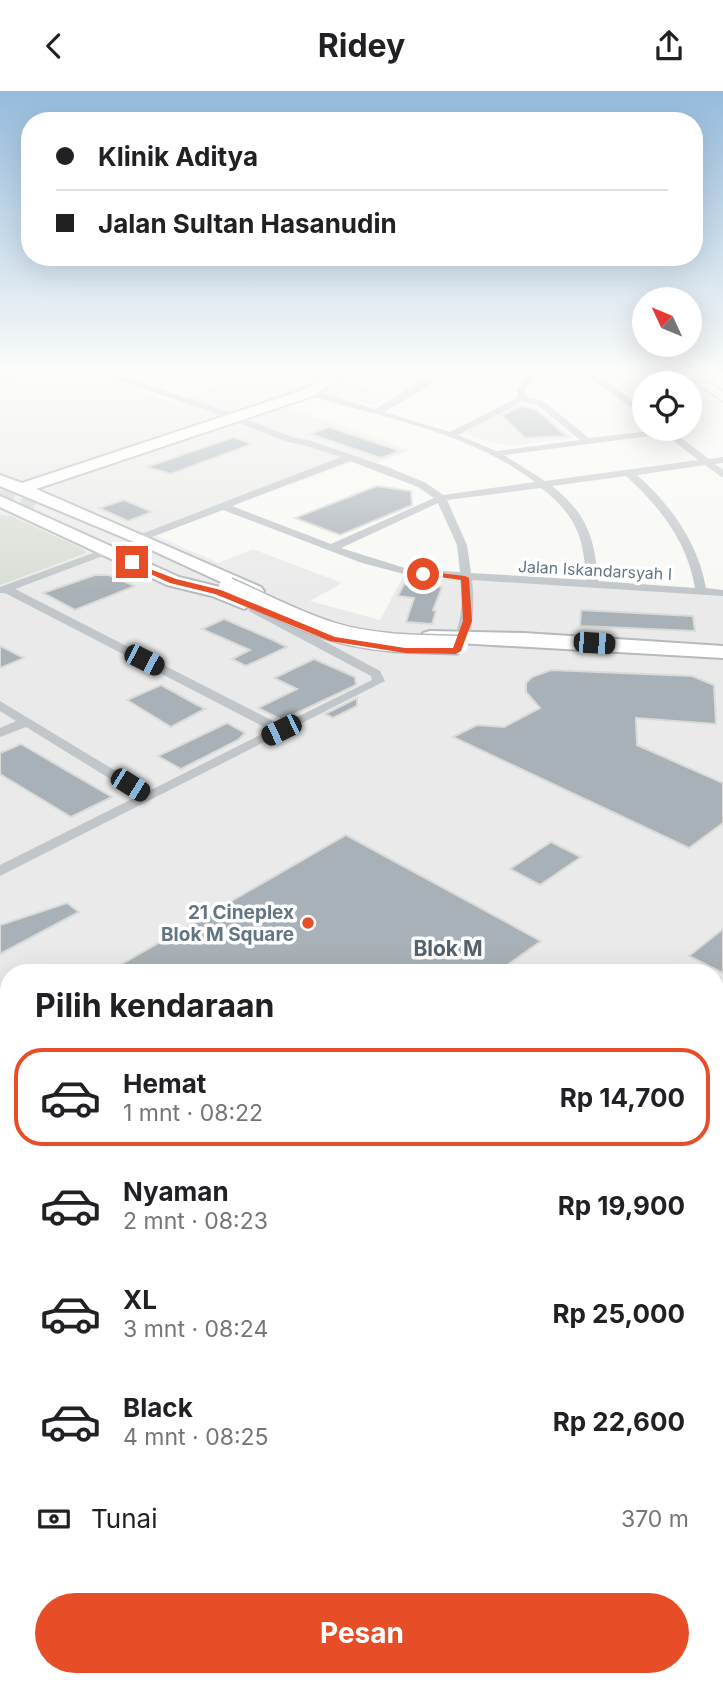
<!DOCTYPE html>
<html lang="id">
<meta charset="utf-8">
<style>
:root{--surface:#fff;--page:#f2f2f2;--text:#202124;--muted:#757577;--line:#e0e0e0;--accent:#e74e27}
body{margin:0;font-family:Inter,sans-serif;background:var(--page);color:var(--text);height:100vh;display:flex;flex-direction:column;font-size:26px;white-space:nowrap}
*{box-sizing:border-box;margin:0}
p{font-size:23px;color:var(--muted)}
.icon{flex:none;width:38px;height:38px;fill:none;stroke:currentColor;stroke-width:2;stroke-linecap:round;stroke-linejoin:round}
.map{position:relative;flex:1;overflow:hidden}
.side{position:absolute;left:0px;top:873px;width:724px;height:723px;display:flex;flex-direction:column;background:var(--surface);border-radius:28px 28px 0 0;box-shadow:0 7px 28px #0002}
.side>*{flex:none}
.hud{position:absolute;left:21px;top:21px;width:682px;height:154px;border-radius:28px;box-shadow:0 7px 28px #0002;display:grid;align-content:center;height:154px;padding:0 35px;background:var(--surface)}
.needle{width:46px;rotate:314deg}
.buttons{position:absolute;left:632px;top:196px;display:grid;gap:14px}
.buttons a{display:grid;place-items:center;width:70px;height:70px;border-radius:50%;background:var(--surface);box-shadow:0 7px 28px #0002;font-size:35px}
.end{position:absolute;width:32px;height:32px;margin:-16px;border:9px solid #e74e27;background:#fff;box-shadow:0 0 0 4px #fff}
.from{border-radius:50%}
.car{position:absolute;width:21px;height:42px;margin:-21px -10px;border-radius:9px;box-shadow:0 0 5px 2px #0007;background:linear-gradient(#222 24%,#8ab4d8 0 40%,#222 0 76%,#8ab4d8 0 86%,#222 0)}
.hud b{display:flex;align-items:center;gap:24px;height:66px;font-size:26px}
.hud b+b{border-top:2px solid var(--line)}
.hud i{width:18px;height:18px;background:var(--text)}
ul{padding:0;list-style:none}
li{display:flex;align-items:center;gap:21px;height:98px;margin:0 14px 10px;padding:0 21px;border:4px solid transparent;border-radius:28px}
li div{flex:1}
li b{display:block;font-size:26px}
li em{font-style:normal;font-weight:700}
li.current{border-color:var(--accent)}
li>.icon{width:63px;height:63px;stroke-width:1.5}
h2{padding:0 35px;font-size:32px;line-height:84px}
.pay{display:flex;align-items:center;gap:18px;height:77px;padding:0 35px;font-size:26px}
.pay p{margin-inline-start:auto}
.button{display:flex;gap:14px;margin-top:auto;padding:14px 35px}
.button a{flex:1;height:80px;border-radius:42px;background:var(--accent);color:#fff;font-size:28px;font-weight:700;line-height:80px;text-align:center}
header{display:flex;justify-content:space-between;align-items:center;height:91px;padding:0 35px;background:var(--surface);font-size:32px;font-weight:700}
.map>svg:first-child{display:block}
.built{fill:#e9eae9}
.green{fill:#d8ddd4}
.building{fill:#a8b1b7;stroke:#dadad8;stroke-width:2}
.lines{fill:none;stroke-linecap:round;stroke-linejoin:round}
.primary-tunnel{stroke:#d3d7d8;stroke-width:15;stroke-dasharray:15 7;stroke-linecap:butt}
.secondary-casing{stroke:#b4babe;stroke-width:3}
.primary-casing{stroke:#b5babe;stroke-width:4}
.street{fill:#c1c6ca;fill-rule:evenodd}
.secondary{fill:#fff;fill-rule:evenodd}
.primary{fill:#fff;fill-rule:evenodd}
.primary-bridge-casing{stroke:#b5babe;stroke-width:21;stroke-linecap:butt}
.primary-bridge{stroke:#fff;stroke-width:18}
.route{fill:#e74e27}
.poi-dot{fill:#e74e27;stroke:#fff;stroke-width:2.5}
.labels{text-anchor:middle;stroke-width:7;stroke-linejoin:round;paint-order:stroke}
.far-street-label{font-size:16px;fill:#637581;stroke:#fff}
.poi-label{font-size:19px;font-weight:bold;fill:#637581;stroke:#fff;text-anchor:end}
.neighbourhood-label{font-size:21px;font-weight:bold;fill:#55626c;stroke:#fff}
</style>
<header><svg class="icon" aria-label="back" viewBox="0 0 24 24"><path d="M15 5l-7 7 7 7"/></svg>Ridey<svg class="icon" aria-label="share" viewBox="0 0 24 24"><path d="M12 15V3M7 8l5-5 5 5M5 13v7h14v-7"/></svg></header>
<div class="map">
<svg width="723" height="1595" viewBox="0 0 723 1595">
<rect width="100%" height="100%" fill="#f8f8f5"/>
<g class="built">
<path d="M 50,279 L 84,279 L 171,311 L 262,279 L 384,279 L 359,296 L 391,302 L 375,314 L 314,301 L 282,315 L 411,359 L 368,376 L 355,370 L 153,443 L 218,472 L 253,458 L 342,492 L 310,510 L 380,529 L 404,484 L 723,501 L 723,1007 L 716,1017 L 716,882 L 9,882 L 9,1587 L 196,1587 L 188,1595 L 0,1595 L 0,293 Z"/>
<path d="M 518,312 L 538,316 L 573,347 L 509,355 L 462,343 Z"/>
</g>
<g class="green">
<path d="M 0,424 L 11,425 L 83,458 L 86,462 L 0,494 Z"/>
<path d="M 723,964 L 723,1038 L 716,1044 L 716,970 Z"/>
</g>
<g class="building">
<path d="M 521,315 L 537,319 L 566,345 L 525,347 L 502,325 Z"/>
<path d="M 329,336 L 400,360 L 381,367 L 310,343 Z"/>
<path d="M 234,346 L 252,353 L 171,383 L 147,376 Z"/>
<path d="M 377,395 L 411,400 L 412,414 L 340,444 L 295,427 Z"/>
<path d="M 124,409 L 134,413 L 152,421 L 128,430 L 99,417 Z"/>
<path d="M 95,484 L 109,484 L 135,495 L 75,519 L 43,502 Z"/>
<path d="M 404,493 L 442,496 L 433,519 L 436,520 L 432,533 L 406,531 L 414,507 L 398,505 Z"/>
<path d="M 581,519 L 693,525 L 695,540 L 580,535 Z"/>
<path d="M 224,528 L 273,549 L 287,556 L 246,575 L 232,568 L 250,559 L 202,538 Z"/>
<path d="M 0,555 L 24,567 L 0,577 Z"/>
<path d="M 314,568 L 355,586 L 356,594 L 282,629 L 258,617 L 297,598 L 274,587 Z"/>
<path d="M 551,579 L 692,585 L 714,594 L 716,633 L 636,627 L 637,654 L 723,692 L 723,732 L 689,757 L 453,646 L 477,634 L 504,636 L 540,617 L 526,601 L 526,592 L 532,586 Z"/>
<path d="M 161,594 L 192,611 L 205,618 L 171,636 L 127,609 Z"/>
<path d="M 357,607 L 357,615 L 333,627 L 325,623 Z"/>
<path d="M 227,632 L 245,642 L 238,649 L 181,678 L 158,665 Z"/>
<path d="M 21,653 L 112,706 L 71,726 L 0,683 L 0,662 Z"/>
<path d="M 346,744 L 541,850 L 496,882 L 135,882 L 122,873 Z"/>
<path d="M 551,751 L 581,766 L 540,794 L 510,778 Z"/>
<path d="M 67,812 L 79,821 L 0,863 L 0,834 Z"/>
<path d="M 723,838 L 723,882 L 689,865 Z"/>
</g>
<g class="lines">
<path class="primary-tunnel" d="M 0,402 L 37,417"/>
<g class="secondary-casing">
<g id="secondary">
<path d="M 678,279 L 692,279 L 723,300 L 723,310 Z"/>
<path d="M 723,936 L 723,958 L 716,960 L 716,938 Z"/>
<path d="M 9,1539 L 9,1581 L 0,1585 L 0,1543 Z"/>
</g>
</g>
<g class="primary-casing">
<g id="primary">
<path d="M 338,279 L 354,279 L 313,305 L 36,398 L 261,496 L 264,500 L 261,504 L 249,504 L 134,451 L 0,395 L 0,384 L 22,392 L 303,299 Z"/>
<path d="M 0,405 L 179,486 L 224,497 L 253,513 L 244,518 L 212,505 L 167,494 L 0,416 Z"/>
<path d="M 430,540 L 524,542 L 723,555 L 723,567 L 423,550 L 421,546 L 423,542 Z"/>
</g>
</g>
<g class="street">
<path d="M 26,279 L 40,279 L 0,292 L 0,286 Z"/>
<path d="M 90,279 L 103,279 L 221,318 L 292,346 L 308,349 L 390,377 L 426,392 L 443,404 L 535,391 C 470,341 381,326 305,304 L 298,298 L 298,294 L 375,318 C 390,310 433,279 447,279 L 422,299 L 384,321 L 450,341 L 517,307 L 518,298 L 533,279 L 542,279 L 526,298 L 526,306 L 543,310 L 589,347 L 669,338 L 709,368 L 723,366 L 723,372 L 715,373 L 723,379 L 723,387 L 705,374 L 637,384 C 671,414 698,452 706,497 L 723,499 L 723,505 L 472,489 C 474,507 476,555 456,564 L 452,563 L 450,560 C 460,532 464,518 460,488 L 408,484 L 362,472 L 223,419 L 144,449 L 136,449 L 136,445 L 341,366 L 303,354 L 287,351 L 206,319 ZM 522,311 L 537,314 L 580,349 L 496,360 L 458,344 ZM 665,343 L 698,369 L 545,390 L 504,364 ZM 350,370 L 418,396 L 434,407 L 331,453 L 232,415 ZM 626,385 C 660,416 687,450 695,497 L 598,490 C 595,448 587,422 552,395 ZM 541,397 C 576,424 584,446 586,489 L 471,482 L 467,454 L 447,409 ZM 438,412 L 457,454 L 460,481 L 408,478 L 341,457 Z"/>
<path d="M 567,279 C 598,279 620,301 644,318 L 644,325 L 590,288 Z"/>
<path d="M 107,457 L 112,460 L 111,462 L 15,498 L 281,634 L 372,589 L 371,585 L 249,520 L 249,514 L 257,514 L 380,580 L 385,590 L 0,785 L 0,774 L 138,705 L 26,636 L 0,646 L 0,637 L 16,630 L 0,620 L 0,610 L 149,700 L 270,639 L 5,502 L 0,502 L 0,496 Z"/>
<path d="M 723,1057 L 723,1076 L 716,1078 L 716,1059 Z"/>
<path d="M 716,1285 L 723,1288 L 723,1310 L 716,1307 Z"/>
<path d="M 723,1538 L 723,1570 L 716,1573 L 716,1541 Z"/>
<path d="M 238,1587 L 269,1587 L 272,1595 L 241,1595 Z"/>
<path d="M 347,1587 L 377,1587 L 374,1595 L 344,1595 Z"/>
<path d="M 678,1587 L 707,1587 L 704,1595 L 674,1595 Z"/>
</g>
<use href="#secondary" class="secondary"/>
<use href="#primary" class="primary"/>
<g class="primary-bridge-casing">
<path id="primary-bridge" d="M 228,496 C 263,511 297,530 334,541 C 374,553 417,553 459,554"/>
</g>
<use href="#primary-bridge" class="primary-bridge"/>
</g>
<linearGradient id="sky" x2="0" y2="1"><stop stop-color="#95bbdc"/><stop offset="0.56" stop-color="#fcfcfa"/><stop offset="1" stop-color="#fcfcfa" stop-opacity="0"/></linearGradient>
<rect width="723" height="502" fill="url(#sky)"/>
<path class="route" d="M 129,470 L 176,488 L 221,499 L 335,546 L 405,557 L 453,557 L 463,530 L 461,489 L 419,483 L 423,480 L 465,485 L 469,487 L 472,530 L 461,560 L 456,563 L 405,562 L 330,550 L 215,503 L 170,492 L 129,473 Z"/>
<circle class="poi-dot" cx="308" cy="832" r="7"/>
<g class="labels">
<g class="far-street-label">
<text transform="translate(595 479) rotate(3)" y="6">Jalan Iskandarsyah I</text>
</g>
<g class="poi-label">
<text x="294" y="828">21 Cineplex<tspan x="294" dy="22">Blok M Square</tspan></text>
</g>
<g class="neighbourhood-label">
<text x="448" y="865">Blok M</text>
</g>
</g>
</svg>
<div class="buttons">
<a><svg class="needle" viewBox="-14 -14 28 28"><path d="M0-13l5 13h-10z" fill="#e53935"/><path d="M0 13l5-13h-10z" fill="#757577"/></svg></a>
<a><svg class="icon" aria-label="locate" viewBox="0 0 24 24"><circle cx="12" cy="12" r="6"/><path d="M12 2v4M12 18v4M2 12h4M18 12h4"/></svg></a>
</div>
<i class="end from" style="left:423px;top:483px"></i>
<i class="end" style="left:132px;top:471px"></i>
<i class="car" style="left:594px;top:552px;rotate:94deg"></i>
<i class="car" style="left:144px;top:569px;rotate:117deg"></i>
<i class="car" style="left:281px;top:639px;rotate:244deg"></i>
<i class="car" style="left:130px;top:694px;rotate:122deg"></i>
<div class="hud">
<b><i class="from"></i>Klinik Aditya</b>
<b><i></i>Jalan Sultan Hasanudin</b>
</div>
<section class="side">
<h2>Pilih kendaraan</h2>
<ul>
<li class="current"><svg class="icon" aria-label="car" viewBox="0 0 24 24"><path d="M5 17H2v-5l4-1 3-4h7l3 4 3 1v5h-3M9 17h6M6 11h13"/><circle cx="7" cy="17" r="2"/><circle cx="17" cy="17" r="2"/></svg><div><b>Hemat</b><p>1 mnt · 08:22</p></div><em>Rp 14,700</em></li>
<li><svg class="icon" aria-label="car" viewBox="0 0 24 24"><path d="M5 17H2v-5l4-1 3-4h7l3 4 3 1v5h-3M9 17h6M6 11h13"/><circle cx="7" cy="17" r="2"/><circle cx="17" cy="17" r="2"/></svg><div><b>Nyaman</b><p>2 mnt · 08:23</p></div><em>Rp 19,900</em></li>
<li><svg class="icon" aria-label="car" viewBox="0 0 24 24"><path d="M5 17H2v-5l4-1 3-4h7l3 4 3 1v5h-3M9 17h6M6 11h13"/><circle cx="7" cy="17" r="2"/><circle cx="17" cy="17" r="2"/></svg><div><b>XL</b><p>3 mnt · 08:24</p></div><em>Rp 25,000</em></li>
<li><svg class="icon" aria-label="car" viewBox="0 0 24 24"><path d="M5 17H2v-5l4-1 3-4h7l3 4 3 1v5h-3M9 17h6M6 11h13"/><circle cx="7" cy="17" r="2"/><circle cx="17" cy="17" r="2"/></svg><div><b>Black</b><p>4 mnt · 08:25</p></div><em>Rp 22,600</em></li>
</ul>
<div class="pay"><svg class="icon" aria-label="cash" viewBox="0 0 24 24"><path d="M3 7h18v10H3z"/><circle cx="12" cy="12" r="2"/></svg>Tunai<p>370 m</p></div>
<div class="button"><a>Pesan</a></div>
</section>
</div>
